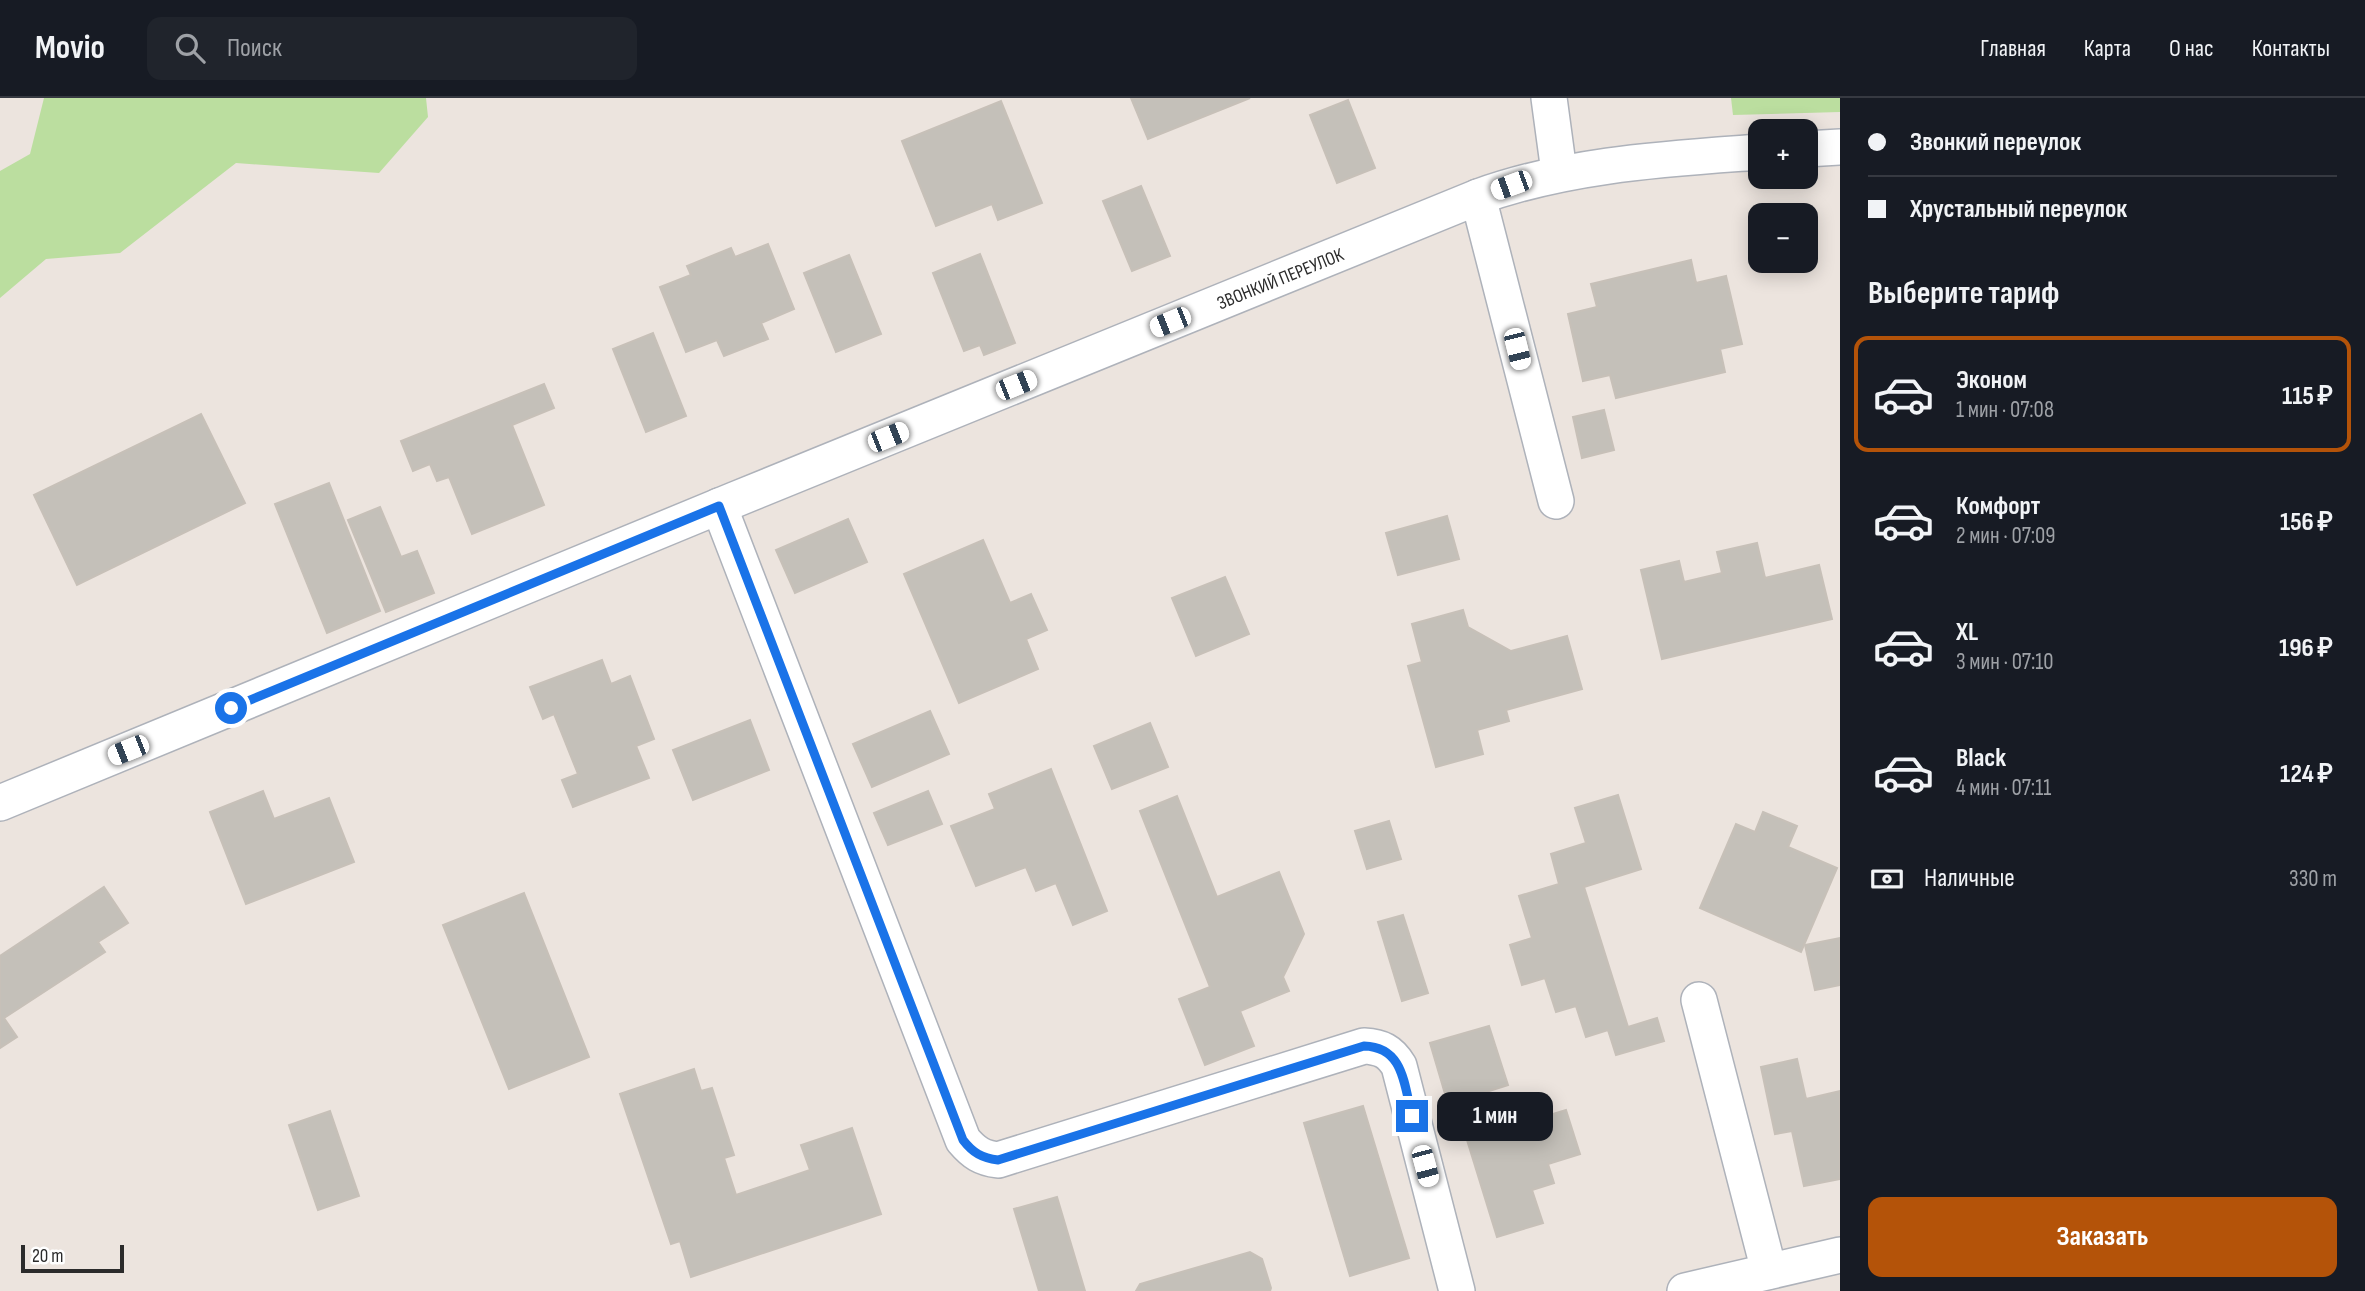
<!DOCTYPE html>
<html lang="ru">
<meta charset="utf-8">
<style>
:root{--surface:#171b24;--page:#20242c;--text:#f1f3f6;--muted:#9ea1a6;--line:#363941;--accent:#b45309}
body{margin:0;font-family:"Sofia Sans Condensed",sans-serif;background:var(--page);color:var(--text);height:100vh;display:flex;flex-direction:column;font-size:26px;white-space:nowrap}
*{box-sizing:border-box;margin:0}
p{font-size:23px;color:var(--muted)}
.icon{flex:none;width:38px;height:38px;fill:none;stroke:currentColor;stroke-width:2;stroke-linecap:round;stroke-linejoin:round}
.map{position:relative;flex:1;overflow:hidden}
.panel{display:flex;flex-direction:column;background:var(--surface);width:525px}
.panel>*{flex:none}
.hud{display:grid;align-content:center;height:154px;padding:0 28px;background:var(--surface)}
.buttons{position:absolute;left:1748px;top:21px;display:grid;gap:14px}
.buttons a{display:grid;place-items:center;width:70px;height:70px;border-radius:14px;background:var(--surface);box-shadow:0 4px 18px #0003;font-size:35px}
.scale{position:absolute;left:21px;bottom:18px;width:103px;box-sizing:border-box;padding-left:7px;border:4px solid #2b2b2b;border-top:0;font-size:19px;line-height:24px;white-space:nowrap;color:#2b2b2b;-webkit-text-stroke:5px #fff;paint-order:stroke}
.end{position:absolute;width:32px;height:32px;margin:-16px;border:9px solid #1a73e8;background:#fff;box-shadow:0 0 0 4px #fff}
.from{border-radius:50%}
.bubble{position:absolute;height:49px;border-radius:14px;background:var(--surface);box-shadow:0 4px 18px #0003;font-size:23px;font-weight:700;line-height:49px;text-align:center}
.car{position:absolute;width:21px;height:42px;margin:-21px -10px;border-radius:9px;box-shadow:0 0 5px 2px #0007;background:linear-gradient(#fff 24%,#345 0 40%,#fff 0 76%,#345 0 86%,#fff 0)}
.hud b{display:flex;align-items:center;gap:24px;height:66px;font-size:26px}
.hud b+b{border-top:2px solid var(--line)}
.hud i{width:18px;height:18px;background:var(--text)}
ul{padding:0;list-style:none}
li{display:flex;align-items:center;gap:21px;height:116px;margin:0 14px 10px;padding:0 14px;border:4px solid transparent;border-radius:14px}
li div{flex:1}
li b{display:block;font-size:26px}
li em{font-style:normal;font-weight:700}
li.selected{border-color:var(--accent)}
li>.icon{width:63px;height:63px;stroke-width:1.5}
h2{padding:0 28px;font-size:32px;line-height:84px}
.pay{display:flex;align-items:center;gap:18px;height:77px;padding:0 28px;font-size:26px}
.pay p{margin-inline-start:auto}
.primary-button{display:flex;gap:14px;margin-top:auto;padding:14px 28px}
.primary-button a{flex:1;height:80px;border-radius:14px;background:var(--accent);color:#fff;font-size:28px;font-weight:700;line-height:80px;text-align:center}
header{display:flex;align-items:center;gap:42px;box-sizing:border-box;height:98px;padding:0 35px;background:var(--surface);border-bottom:2px solid var(--line)}
header strong{font-size:33px}
nav{display:flex;gap:38px;margin-inline-start:auto;font-size:24px}
.search{width:490px;height:63px;background:var(--page);display:flex;align-items:center;gap:18px;box-sizing:border-box;padding:0 24px;border-radius:14px;color:var(--muted);font-size:26px}
main{display:flex;flex:1;min-height:0}
.map>svg:first-child{display:block}
.green{fill:#bbde9f}
.building{fill:#c4c0b9;stroke:#c7c0b8;stroke-width:2}
.lines{fill:none;stroke-linecap:round;stroke-linejoin:round}
.minor-casing{stroke:#aeb2ba;stroke-width:38}
.minor{stroke:#fff;stroke-width:35}
.route{stroke:#1a73e8;stroke-width:9}
.labels{text-anchor:middle;stroke-width:5;stroke-linejoin:round;paint-order:stroke}
.street-label{font-size:19px;fill:#2b2b2b;stroke:#fff}
</style>
<header>
<strong>Movio</strong>
<div class="search"><svg class="icon" aria-label="search" viewBox="0 0 24 24"><circle cx="10" cy="10" r="6"/><path d="M15 15l6 6"/></svg>Поиск</div>
<nav><a>Главная</a><a>Карта</a><a>О нас</a><a>Контакты</a></nav>
</header>
<main>
<div class="map">
<svg width="1840" height="1193" viewBox="0 0 1840 1193">
<rect width="100%" height="100%" fill="#ece4de"/>
<g class="green">
<path d="M 44,0 L 426,0 L 428,19 L 379,75 L 236,65 L 120,155 L 46,161 L 0,200 L 0,73 L 30,56 Z"/>
<path d="M 1731,0 L 1840,0 L 1840,14 L 1733,17 Z"/>
</g>
<g class="building">
<path d="M 1131,0 L 1250,0 L 1148,41 Z"/>
<path d="M 1348,2 L 1375,70 L 1337,85 L 1310,17 Z"/>
<path d="M 1001,3 L 1042,105 L 998,122 L 992,106 L 936,128 L 902,43 Z"/>
<path d="M 1141,88 L 1170,158 L 1132,173 L 1103,103 Z"/>
<path d="M 768,146 L 794,211 L 761,225 L 768,241 L 724,258 L 717,242 L 686,254 L 660,189 L 691,177 L 687,168 L 731,150 L 735,159 Z"/>
<path d="M 980,156 L 1015,245 L 984,257 L 980,247 L 964,253 L 933,175 Z"/>
<path d="M 849,157 L 881,236 L 836,254 L 804,175 Z"/>
<path d="M 1691,162 L 1696,185 L 1726,178 L 1742,246 L 1720,251 L 1725,274 L 1616,300 L 1610,277 L 1583,283 L 1568,216 L 1597,209 L 1591,186 Z"/>
<path d="M 653,235 L 686,318 L 646,334 L 613,251 Z"/>
<path d="M 544,286 L 554,310 L 512,327 L 544,407 L 472,436 L 449,379 L 437,383 L 430,366 L 413,373 L 401,343 Z"/>
<path d="M 1604,312 L 1614,352 L 1582,360 L 1573,319 Z"/>
<path d="M 201,316 L 245,405 L 77,487 L 34,397 Z"/>
<path d="M 329,385 L 380,513 L 327,535 L 275,406 Z"/>
<path d="M 380,409 L 401,459 L 417,453 L 434,495 L 386,514 L 348,422 Z"/>
<path d="M 1447,418 L 1459,461 L 1398,477 L 1386,435 Z"/>
<path d="M 848,421 L 867,464 L 795,495 L 776,452 Z"/>
<path d="M 983,442 L 1010,505 L 1031,496 L 1047,532 L 1026,541 L 1038,571 L 959,605 L 904,476 Z"/>
<path d="M 1757,445 L 1765,480 L 1819,467 L 1832,521 L 1662,561 L 1641,472 L 1679,463 L 1684,484 L 1722,475 L 1717,454 Z"/>
<path d="M 1225,479 L 1249,536 L 1196,558 L 1172,500 Z"/>
<path d="M 1463,512 L 1468,529 L 1511,553 L 1567,538 L 1582,591 L 1506,612 L 1509,623 L 1477,632 L 1483,656 L 1436,669 L 1408,568 L 1422,564 L 1412,526 Z"/>
<path d="M 602,562 L 611,586 L 630,578 L 654,641 L 636,648 L 649,680 L 573,709 L 562,682 L 578,676 L 554,616 L 543,621 L 530,589 Z"/>
<path d="M 930,613 L 949,656 L 872,689 L 853,646 Z"/>
<path d="M 750,622 L 769,672 L 693,702 L 673,652 Z"/>
<path d="M 1150,625 L 1168,669 L 1112,691 L 1094,648 Z"/>
<path d="M 1051,671 L 1107,813 L 1073,827 L 1056,785 L 1036,793 L 1026,769 L 976,788 L 951,728 L 995,711 L 989,696 Z"/>
<path d="M 263,693 L 274,721 L 329,700 L 354,764 L 246,806 L 210,714 Z"/>
<path d="M 928,693 L 942,726 L 888,747 L 874,715 Z"/>
<path d="M 1618,697 L 1641,771 L 1584,789 L 1628,929 L 1657,920 L 1664,943 L 1616,957 L 1608,932 L 1586,939 L 1576,908 L 1556,914 L 1545,880 L 1522,887 L 1510,847 L 1532,840 L 1519,798 L 1559,786 L 1551,756 L 1586,745 L 1575,710 Z"/>
<path d="M 1177,698 L 1217,799 L 1279,774 L 1304,836 L 1283,879 L 1289,893 L 1240,913 L 1254,948 L 1205,967 L 1179,901 L 1210,889 L 1140,713 Z"/>
<path d="M 1763,714 L 1797,728 L 1788,749 L 1837,770 L 1801,854 L 1700,810 L 1736,726 L 1755,734 Z"/>
<path d="M 1389,723 L 1401,761 L 1367,771 L 1355,733 Z"/>
<path d="M 104,789 L 128,825 L 98,844 L 105,854 L 4,920 L 17,939 L 0,950 L 0,858 Z"/>
<path d="M 524,795 L 589,959 L 509,991 L 443,827 Z"/>
<path d="M 1403,817 L 1428,895 L 1402,903 L 1378,824 Z"/>
<path d="M 1840,840 L 1840,887 L 1815,892 L 1805,847 Z"/>
<path d="M 1489,928 L 1508,987 L 1448,1006 L 1430,945 Z"/>
<path d="M 1797,961 L 1806,1001 L 1840,993 L 1840,1081 L 1804,1088 L 1792,1033 L 1775,1036 L 1761,969 Z"/>
<path d="M 694,971 L 701,993 L 712,990 L 734,1057 L 724,1060 L 736,1097 L 810,1072 L 801,1047 L 852,1030 L 881,1116 L 691,1179 L 680,1143 L 671,1146 L 620,996 Z"/>
<path d="M 1363,1008 L 1409,1160 L 1350,1178 L 1304,1025 Z"/>
<path d="M 1566,1012 L 1580,1056 L 1548,1066 L 1554,1085 L 1532,1092 L 1543,1125 L 1497,1139 L 1467,1042 Z"/>
<path d="M 330,1013 L 359,1098 L 318,1112 L 289,1027 Z"/>
<path d="M 1057,1099 L 1085,1193 L 1039,1193 L 1014,1111 Z"/>
<path d="M 1250,1154 L 1262,1161 L 1271,1190 L 1270,1193 L 1136,1193 L 1140,1186 Z"/>
</g>
<g class="lines">
<g class="minor-casing">
<g id="minor">
<path d="M 1549,0 L 1559,74"/>
<path d="M 1806,51 L 1840,49"/>
<path d="M 1478,99 L 1556,403"/>
<path d="M 719,408 L 963,1042 C 974,1055 982,1060 998,1062 L 1364,948 C 1381,949 1390,953 1399,968 L 1457,1193"/>
<path d="M 0,705 L 734,402 L 1478,99 C 1569,66 1665,61 1760,54"/>
<path d="M 1699,902 L 1769,1173"/>
<path d="M 1685,1193 L 1840,1157"/>
</g>
</g>
<use href="#minor" class="minor"/>
</g>
<g class="lines">
<path class="route" d="M 231,610 L 719,408 L 963,1042 C 973,1055 982,1060 998,1062 L 1364,948 C 1404,949 1404,987 1412,1018"/>
</g>
<g class="labels">
<g class="street-label">
<text transform="translate(1280 180) rotate(-22)" y="7">ЗВОНКИЙ ПЕРЕУЛОК</text>
</g>
</g>
</svg>
<div class="buttons">
<a>+</a>
<a>−</a>
</div>
<div class="scale">20 m</div>
<i class="end from" style="left:231px;top:610px"></i>
<i class="end" style="left:1412px;top:1018px"></i>
<div class="bubble" style="left:1437px;top:994px;width:116px">1 мин</div>
<i class="car" style="left:1511px;top:87px;rotate:250deg"></i>
<i class="car" style="left:1170px;top:224px;rotate:248deg"></i>
<i class="car" style="left:1517px;top:251px;rotate:166deg"></i>
<i class="car" style="left:1016px;top:287px;rotate:68deg"></i>
<i class="car" style="left:888px;top:339px;rotate:68deg"></i>
<i class="car" style="left:128px;top:652px;rotate:248deg"></i>
<i class="car" style="left:1425px;top:1068px;rotate:165deg"></i>
</div>
<section class="panel">
<div class="hud">
<b><i class="from"></i>Звонкий переулок</b>
<b><i></i>Хрустальный переулок</b>
</div>
<h2>Выберите тариф</h2>
<ul>
<li class="selected"><svg class="icon" aria-label="car" viewBox="0 0 24 24"><path d="M5 17H2v-5l4-1 3-4h7l3 4 3 1v5h-3M9 17h6M6 11h13"/><circle cx="7" cy="17" r="2"/><circle cx="17" cy="17" r="2"/></svg><div><b>Эконом</b><p>1 мин · 07:08</p></div><em>115 ₽</em></li>
<li><svg class="icon" aria-label="car" viewBox="0 0 24 24"><path d="M5 17H2v-5l4-1 3-4h7l3 4 3 1v5h-3M9 17h6M6 11h13"/><circle cx="7" cy="17" r="2"/><circle cx="17" cy="17" r="2"/></svg><div><b>Комфорт</b><p>2 мин · 07:09</p></div><em>156 ₽</em></li>
<li><svg class="icon" aria-label="car" viewBox="0 0 24 24"><path d="M5 17H2v-5l4-1 3-4h7l3 4 3 1v5h-3M9 17h6M6 11h13"/><circle cx="7" cy="17" r="2"/><circle cx="17" cy="17" r="2"/></svg><div><b>XL</b><p>3 мин · 07:10</p></div><em>196 ₽</em></li>
<li><svg class="icon" aria-label="car" viewBox="0 0 24 24"><path d="M5 17H2v-5l4-1 3-4h7l3 4 3 1v5h-3M9 17h6M6 11h13"/><circle cx="7" cy="17" r="2"/><circle cx="17" cy="17" r="2"/></svg><div><b>Black</b><p>4 мин · 07:11</p></div><em>124 ₽</em></li>
</ul>
<div class="pay"><svg class="icon" aria-label="cash" viewBox="0 0 24 24"><path d="M3 7h18v10H3z"/><circle cx="12" cy="12" r="2"/></svg>Наличные<p>330 m</p></div>
<div class="primary-button"><a>Заказать</a></div>
</section>
</main>
